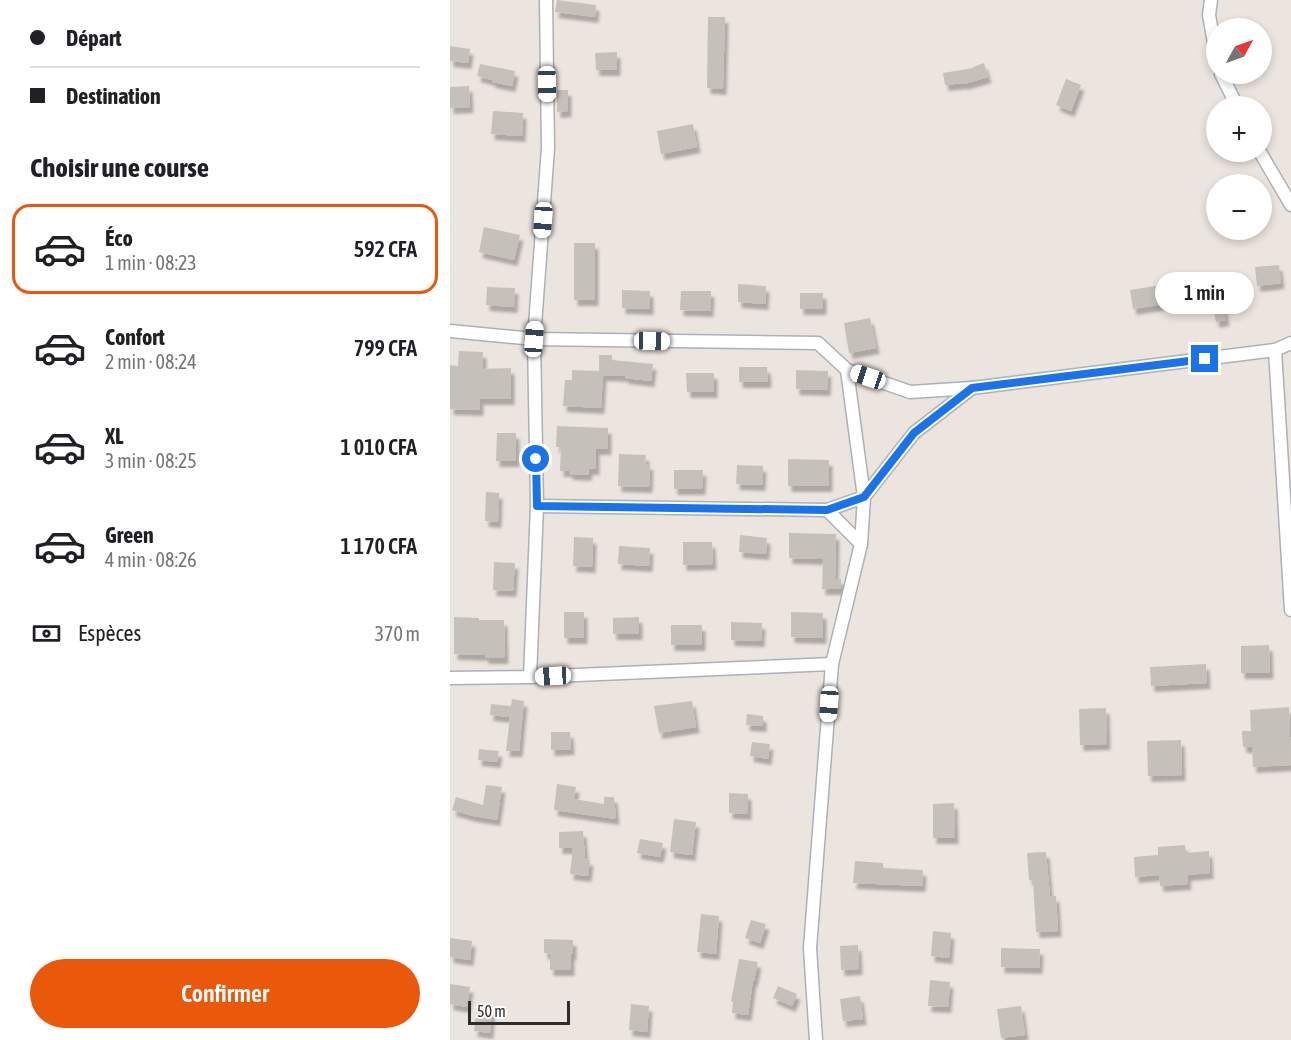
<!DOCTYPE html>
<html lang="fr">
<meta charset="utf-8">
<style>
:root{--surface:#fff;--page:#f2f2f2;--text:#202124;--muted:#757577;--line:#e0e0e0;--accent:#ea580c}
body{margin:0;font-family:"Asap Condensed",sans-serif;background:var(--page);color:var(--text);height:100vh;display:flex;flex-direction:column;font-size:22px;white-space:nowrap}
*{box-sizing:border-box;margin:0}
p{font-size:20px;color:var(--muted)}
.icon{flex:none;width:33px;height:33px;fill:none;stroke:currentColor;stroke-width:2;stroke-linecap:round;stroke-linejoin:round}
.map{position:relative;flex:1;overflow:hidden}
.panel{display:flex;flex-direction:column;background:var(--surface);width:450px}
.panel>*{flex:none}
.banner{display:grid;align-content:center;height:132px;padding:0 30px;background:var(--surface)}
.needle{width:39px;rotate:50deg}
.controls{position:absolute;left:756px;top:18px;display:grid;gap:12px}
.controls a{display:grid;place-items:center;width:66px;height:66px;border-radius:50%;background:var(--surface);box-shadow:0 3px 9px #0003;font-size:30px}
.scale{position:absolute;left:18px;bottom:15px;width:102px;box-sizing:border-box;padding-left:6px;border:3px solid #2c2c2c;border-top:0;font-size:16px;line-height:21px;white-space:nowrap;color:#2c2c2c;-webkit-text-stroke:4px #fff;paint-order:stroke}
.end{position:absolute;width:27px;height:27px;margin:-14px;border:8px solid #1a73e8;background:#fff;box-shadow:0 0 0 3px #fff}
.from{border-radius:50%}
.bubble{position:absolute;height:42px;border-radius:21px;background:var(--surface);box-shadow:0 3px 9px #0003;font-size:20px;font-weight:600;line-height:42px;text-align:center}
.car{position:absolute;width:18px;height:36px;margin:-18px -9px;border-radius:8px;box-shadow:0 0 4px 2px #0007;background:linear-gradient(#fff 24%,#345 0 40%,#fff 0 76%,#345 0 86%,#fff 0)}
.banner b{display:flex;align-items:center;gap:21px;height:57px;font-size:22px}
.banner b+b{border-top:2px solid var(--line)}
.banner i{width:15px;height:15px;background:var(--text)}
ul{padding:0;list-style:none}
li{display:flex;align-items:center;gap:18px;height:90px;margin:0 12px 9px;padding:0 18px;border:3px solid transparent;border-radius:18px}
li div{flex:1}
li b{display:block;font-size:22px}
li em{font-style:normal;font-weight:600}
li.current{border-color:var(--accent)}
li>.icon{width:54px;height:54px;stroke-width:1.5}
h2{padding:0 30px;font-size:27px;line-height:72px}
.pay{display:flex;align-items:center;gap:15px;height:66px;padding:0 30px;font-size:22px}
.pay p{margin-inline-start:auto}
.cta{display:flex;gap:12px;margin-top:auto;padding:12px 30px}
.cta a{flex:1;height:69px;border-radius:36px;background:var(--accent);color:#fff;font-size:24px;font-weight:600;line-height:69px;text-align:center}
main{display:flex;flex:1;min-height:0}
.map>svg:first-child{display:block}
.building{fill:#c5c0ba;filter:url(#shadow)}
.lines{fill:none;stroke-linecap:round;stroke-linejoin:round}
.street-casing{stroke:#acb0b7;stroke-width:15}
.street{stroke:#fff;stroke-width:12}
.route{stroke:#1a73e8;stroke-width:8}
</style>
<main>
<section class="panel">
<div class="banner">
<b><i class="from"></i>Départ</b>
<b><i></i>Destination</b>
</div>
<h2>Choisir une course</h2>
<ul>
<li class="current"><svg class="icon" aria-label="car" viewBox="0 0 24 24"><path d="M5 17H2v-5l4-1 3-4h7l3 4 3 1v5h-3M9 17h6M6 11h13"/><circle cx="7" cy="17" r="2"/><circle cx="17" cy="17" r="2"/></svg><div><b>Éco</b><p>1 min · 08:23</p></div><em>592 CFA</em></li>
<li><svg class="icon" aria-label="car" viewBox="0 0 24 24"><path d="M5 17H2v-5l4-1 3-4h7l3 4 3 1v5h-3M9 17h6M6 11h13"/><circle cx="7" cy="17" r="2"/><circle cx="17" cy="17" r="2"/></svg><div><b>Confort</b><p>2 min · 08:24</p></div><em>799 CFA</em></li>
<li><svg class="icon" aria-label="car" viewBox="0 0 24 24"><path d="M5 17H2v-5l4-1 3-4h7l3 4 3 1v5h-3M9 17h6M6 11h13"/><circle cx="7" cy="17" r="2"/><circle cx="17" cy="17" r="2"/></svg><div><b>XL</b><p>3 min · 08:25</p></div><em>1 010 CFA</em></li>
<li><svg class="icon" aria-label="car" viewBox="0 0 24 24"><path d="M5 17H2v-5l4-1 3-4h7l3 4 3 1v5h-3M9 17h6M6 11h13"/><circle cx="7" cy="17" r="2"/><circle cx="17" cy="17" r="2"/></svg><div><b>Green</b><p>4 min · 08:26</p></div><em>1 170 CFA</em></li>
</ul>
<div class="pay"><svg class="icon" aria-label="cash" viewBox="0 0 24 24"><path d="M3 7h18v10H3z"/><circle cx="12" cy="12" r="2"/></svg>Espèces<p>370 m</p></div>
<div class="cta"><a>Confirmer</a></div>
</section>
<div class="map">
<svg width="841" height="1040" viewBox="0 0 841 1040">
<defs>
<filter id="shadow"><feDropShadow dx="3.5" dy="6" stdDeviation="1.5" flood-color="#0004"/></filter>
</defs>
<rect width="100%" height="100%" fill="#ece4df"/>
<g class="building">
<path d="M 107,0 L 146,5 L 145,17 L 105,12 Z"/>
<path d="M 258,17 L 275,17 L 273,89 L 257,88 Z"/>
<path d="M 0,46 L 20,49 L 18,63 L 0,61 Z"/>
<path d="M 167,52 L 167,70 L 146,70 L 145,53 Z"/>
<path d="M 534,63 L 538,77 L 514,84 L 514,83 L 495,85 L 493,73 L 523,68 L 523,67 Z"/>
<path d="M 30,64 L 65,71 L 62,86 L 42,82 L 42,80 L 27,76 Z"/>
<path d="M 616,79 L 631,85 L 621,111 L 606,105 Z"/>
<path d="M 19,86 L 20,107 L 0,108 L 0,87 Z"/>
<path d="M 107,90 L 118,90 L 118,111 L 107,112 Z"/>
<path d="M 43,111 L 73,113 L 72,136 L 41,134 Z"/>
<path d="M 243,124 L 247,147 L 211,154 L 207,131 Z"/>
<path d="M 34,227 L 70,235 L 64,260 L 29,252 Z"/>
<rect x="124" y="243" width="21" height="57"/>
<path d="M 829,265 L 831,283 L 807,286 L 805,267 Z"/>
<path d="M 749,280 L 750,287 L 769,283 L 776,320 L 766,322 L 762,300 L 720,301 L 720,303 L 683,309 L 680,290 L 723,283 L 723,282 Z"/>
<path d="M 288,284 L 316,286 L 315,304 L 288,302 Z"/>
<path d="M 37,287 L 65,288 L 64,307 L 36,305 Z"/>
<path d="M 172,290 L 200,291 L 200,309 L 172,308 Z"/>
<path d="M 231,291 L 261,291 L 260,311 L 230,310 Z"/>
<rect x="350" y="293" width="23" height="16"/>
<path d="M 420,318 L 426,348 L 399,353 L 394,323 Z"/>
<path d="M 9,351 L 33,352 L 33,369 L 61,368 L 61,399 L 30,399 L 30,410 L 0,409 L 0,365 L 8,366 Z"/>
<path d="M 149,355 L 162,355 L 162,360 L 203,364 L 201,381 L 175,378 L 175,376 L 153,375 L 151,408 L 113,406 L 115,380 L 122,380 L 122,370 L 149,371 Z"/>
<path d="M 289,367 L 317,367 L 318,382 L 289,382 Z"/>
<path d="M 346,370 L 378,371 L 377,390 L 346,389 Z"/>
<path d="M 236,373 L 264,373 L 264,392 L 237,392 Z"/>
<path d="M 107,426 L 158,428 L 158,449 L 146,449 L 146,469 L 139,469 L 138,475 L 119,474 L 119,471 L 110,471 L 111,447 L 106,447 Z"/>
<path d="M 47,433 L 66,433 L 66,461 L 46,461 Z"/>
<path d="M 169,454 L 196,455 L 195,464 L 200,464 L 199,487 L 168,486 Z"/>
<path d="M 338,459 L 379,460 L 379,486 L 338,486 Z"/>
<path d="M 287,465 L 313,466 L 312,485 L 286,484 Z"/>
<path d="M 224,470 L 253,470 L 252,489 L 224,489 Z"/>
<path d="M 36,492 L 49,493 L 48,522 L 35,521 Z"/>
<path d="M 339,533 L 386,534 L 385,579 L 391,579 L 391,589 L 372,589 L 373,559 L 339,558 Z"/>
<path d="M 290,535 L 317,538 L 316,554 L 289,552 Z"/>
<path d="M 124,537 L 143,538 L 142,567 L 123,566 Z"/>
<path d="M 233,542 L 262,542 L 263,564 L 233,565 Z"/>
<path d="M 169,546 L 200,548 L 199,566 L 168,564 Z"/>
<path d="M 44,562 L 65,563 L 63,591 L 43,590 Z"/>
<rect x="114" y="612" width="20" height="26"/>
<path d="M 341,612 L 373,613 L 373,638 L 341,637 Z"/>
<path d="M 4,617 L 29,618 L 29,620 L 54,620 L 55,658 L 35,658 L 35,655 L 4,654 Z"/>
<path d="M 189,617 L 189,634 L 163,634 L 163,618 Z"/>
<path d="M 281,622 L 312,623 L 311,641 L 281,640 Z"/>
<rect x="221" y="625" width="31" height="20"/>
<path d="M 819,645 L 820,673 L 791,673 L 791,646 Z"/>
<path d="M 756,664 L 757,683 L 701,686 L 700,667 Z"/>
<path d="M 62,699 L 74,701 L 69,751 L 56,751 L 60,717 L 40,715 L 41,704 L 61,706 Z"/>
<path d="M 242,701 L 246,727 L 209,733 L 204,706 Z"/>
<path d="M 839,707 L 841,765 L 803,767 L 802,747 L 793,747 L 792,731 L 801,731 L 800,710 Z"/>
<path d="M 656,708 L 657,744 L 630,745 L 629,709 Z"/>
<path d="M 297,714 L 313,716 L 313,726 L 296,725 Z"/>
<path d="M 101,732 L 120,732 L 121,749 L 101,750 Z"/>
<path d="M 731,740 L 732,775 L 698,776 L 697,741 Z"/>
<path d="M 302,742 L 320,744 L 318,759 L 300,756 Z"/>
<path d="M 29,749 L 49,751 L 47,762 L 28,760 Z"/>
<path d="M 107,784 L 126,787 L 124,799 L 154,804 L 154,797 L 164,797 L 166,819 L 104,810 Z"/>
<path d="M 36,785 L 52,787 L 47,820 L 23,816 L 2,810 L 6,797 L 33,805 Z"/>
<path d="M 279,793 L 298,794 L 298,814 L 279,813 Z"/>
<path d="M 504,803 L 505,838 L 483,838 L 483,804 Z"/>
<path d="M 224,819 L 246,822 L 242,855 L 220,852 Z"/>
<path d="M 133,831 L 135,859 L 140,860 L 138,876 L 120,874 L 123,848 L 109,848 L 109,832 Z"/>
<path d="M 190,839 L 213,843 L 210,857 L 187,853 Z"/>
<path d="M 735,845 L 736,853 L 759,851 L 760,873 L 737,875 L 738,884 L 710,886 L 709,875 L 685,877 L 684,857 L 708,855 L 708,847 Z"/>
<path d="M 596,852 L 600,896 L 606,896 L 608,931 L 586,932 L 583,880 L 579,880 L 577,853 Z"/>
<path d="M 405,861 L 433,863 L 433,868 L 473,870 L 472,886 L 403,883 Z"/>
<path d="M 251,914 L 269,916 L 266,954 L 247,952 Z"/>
<path d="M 301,920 L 316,924 L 310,943 L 295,938 Z"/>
<path d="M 483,931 L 501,933 L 499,958 L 481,956 Z"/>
<path d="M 0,938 L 22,941 L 20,960 L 0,957 Z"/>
<path d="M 94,939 L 123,940 L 123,954 L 121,954 L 121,970 L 100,970 L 100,954 L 94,953 Z"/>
<path d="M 408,945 L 409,969 L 391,970 L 390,946 Z"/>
<path d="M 551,948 L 590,949 L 589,968 L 551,967 Z"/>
<path d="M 289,959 L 308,962 L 304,981 L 303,980 L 298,1015 L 282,1013 L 283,1002 L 281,1001 Z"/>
<path d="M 480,980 L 500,982 L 498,1007 L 478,1006 Z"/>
<path d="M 0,984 L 20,987 L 17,1007 L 0,1004 Z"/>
<path d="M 328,986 L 347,994 L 342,1006 L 323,998 Z"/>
<path d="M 410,996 L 413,1019 L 393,1021 L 390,999 Z"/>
<path d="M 181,1004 L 199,1006 L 197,1032 L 179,1030 Z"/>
<path d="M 571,1006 L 575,1035 L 551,1038 L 547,1009 Z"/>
<path d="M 27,1007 L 42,1008 L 40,1033 L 24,1031 Z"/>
</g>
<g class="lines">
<g class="street-casing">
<g id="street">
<path d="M 761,0 L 759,15 L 766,54"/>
<path d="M 771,74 L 787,106"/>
<path d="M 810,152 L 841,205"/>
<path d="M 0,331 L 84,339 L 368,343 L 397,370 L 460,392 L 522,388"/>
<path d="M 825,350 L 841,610"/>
<path d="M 87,506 L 377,510 L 414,497 L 397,370"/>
<path d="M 377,510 L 411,544"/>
<path d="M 80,677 L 87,506 L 84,339 L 98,148 L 96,0"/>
<path d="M 0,678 L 80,677 L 382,664"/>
<path d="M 366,1040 L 360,948 L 382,664 L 411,544 L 414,497 L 464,433 L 522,388 L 825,350 L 841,343"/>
</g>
</g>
<use href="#street" class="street"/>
</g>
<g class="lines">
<path class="route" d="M 86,459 L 87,506 L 377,510 L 414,497 L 464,433 L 522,388 L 755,359"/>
</g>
</svg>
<div class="controls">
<a><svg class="needle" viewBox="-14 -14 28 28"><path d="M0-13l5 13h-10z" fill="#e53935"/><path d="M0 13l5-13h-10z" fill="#757577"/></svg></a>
<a>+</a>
<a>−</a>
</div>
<div class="scale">50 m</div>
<i class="end from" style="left:86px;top:459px"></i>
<i class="end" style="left:755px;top:359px"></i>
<div class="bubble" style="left:705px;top:272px;width:99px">1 min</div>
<i class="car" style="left:97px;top:84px;rotate:179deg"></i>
<i class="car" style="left:93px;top:220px;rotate:184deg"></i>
<i class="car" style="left:84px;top:339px;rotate:4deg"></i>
<i class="car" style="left:202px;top:341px;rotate:91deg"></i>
<i class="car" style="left:418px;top:377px;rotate:289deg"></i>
<i class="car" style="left:103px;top:676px;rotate:267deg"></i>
<i class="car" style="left:379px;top:704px;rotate:184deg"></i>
</div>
</main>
